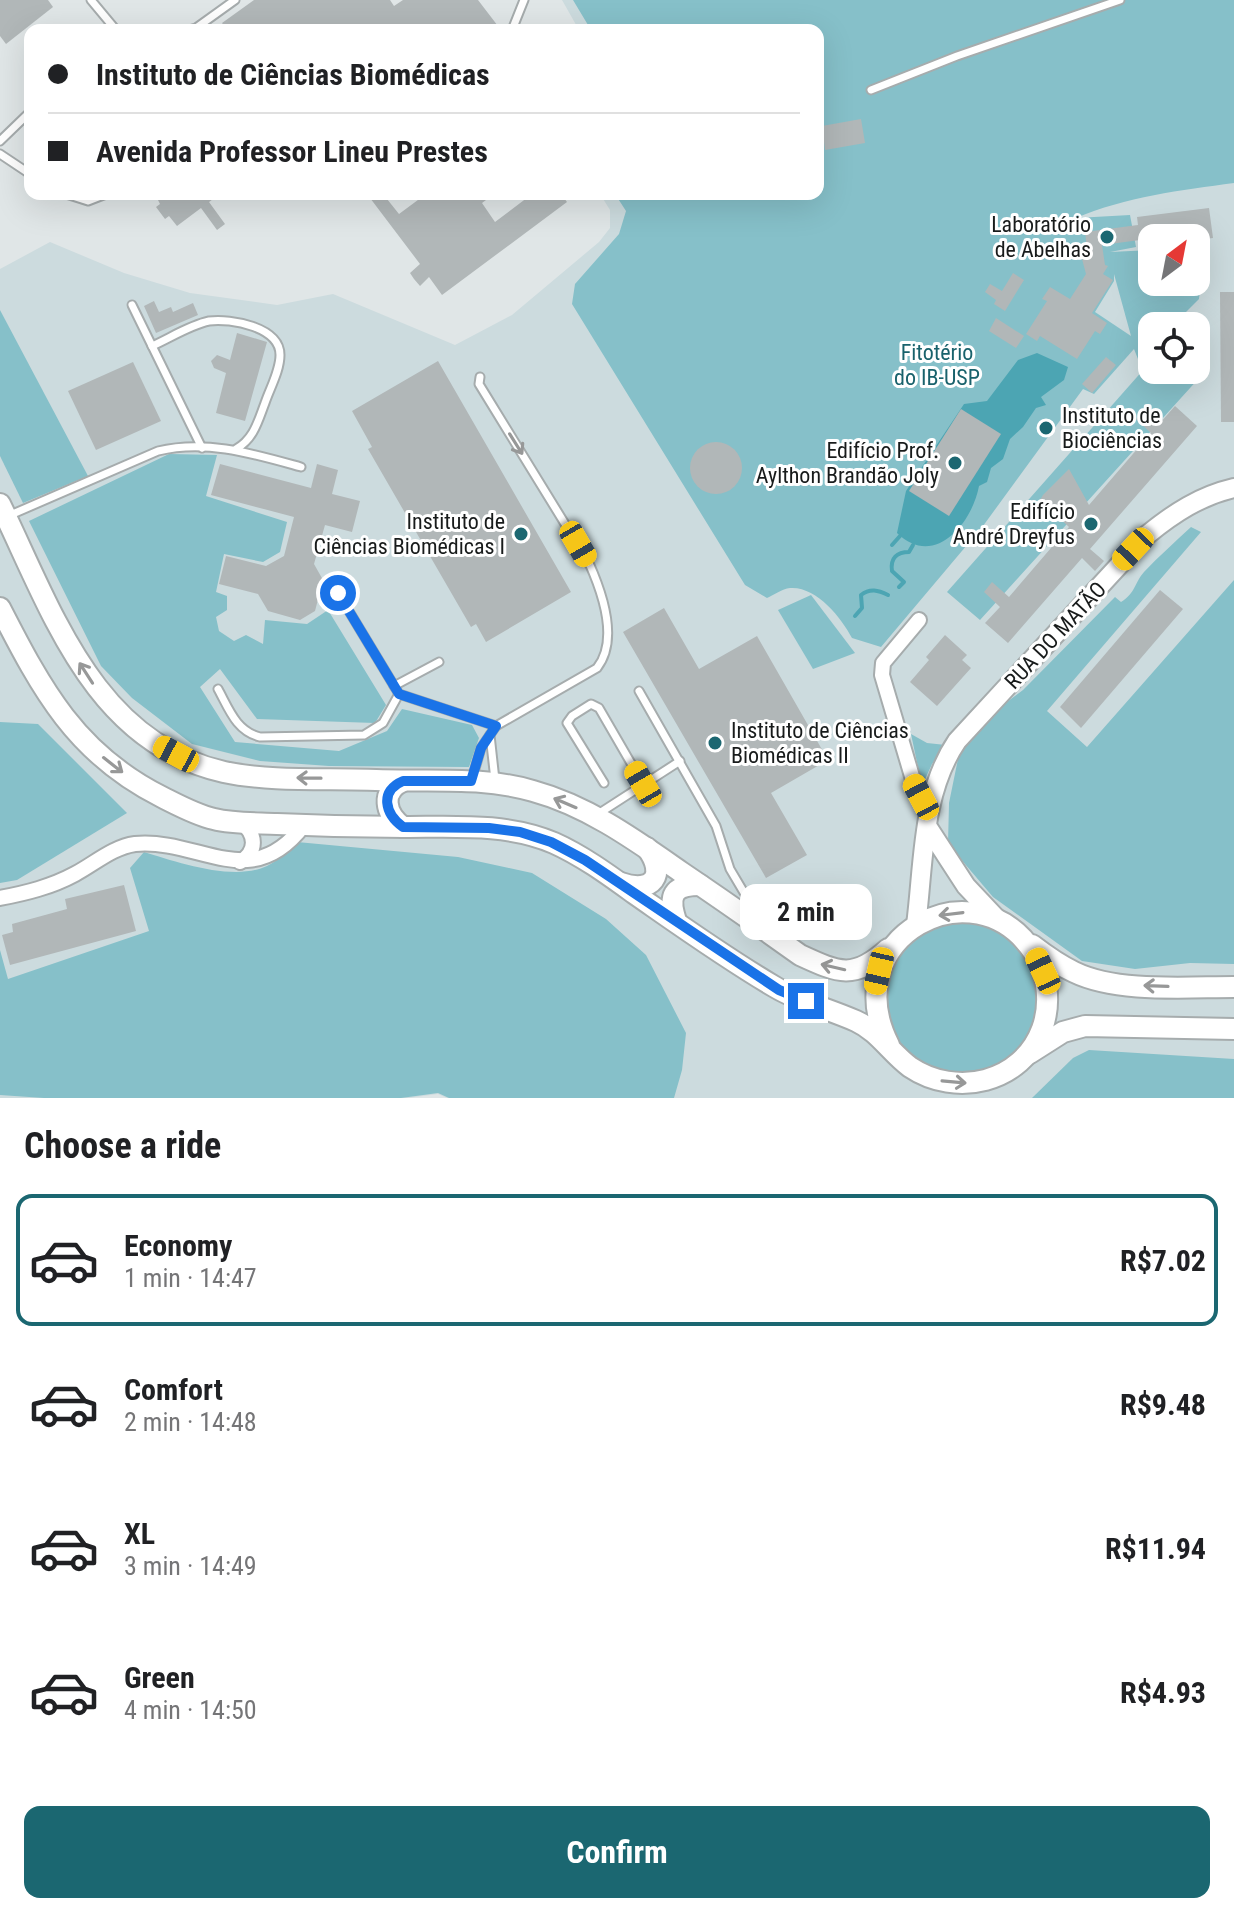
<!DOCTYPE html>
<meta charset="utf-8">
<style>
:root{--surface:#fff;--page:#f6f6f6;--text:#202124;--muted:#757577;--line:#e0e0e0;--accent:#1b6771}
body{margin:0;font-family:"Roboto Condensed",sans-serif;background:var(--page);color:var(--text);height:100vh;display:flex;flex-direction:column;font-size:30px;white-space:nowrap}
*{box-sizing:border-box;margin:0}
p{font-size:26px;color:var(--muted)}
.icon{flex:none;width:44px;height:44px;fill:none;stroke:currentColor;stroke-width:2;stroke-linecap:round;stroke-linejoin:round}
.map{position:relative;height:1098px;overflow:hidden}
.drawer{display:flex;flex-direction:column;background:var(--surface);flex:1}
.drawer>*{flex:none}
.top-card{position:absolute;left:24px;top:24px;width:800px;height:176px;border-radius:16px;box-shadow:0 8px 32px #0002;display:grid;align-content:center;height:176px;padding:0 24px;background:var(--surface)}
.needle{width:52px;rotate:32deg}
.tools{position:absolute;left:1138px;top:224px;display:grid;gap:16px}
.tools a{display:grid;place-items:center;width:72px;height:72px;border-radius:16px;background:var(--surface);box-shadow:0 8px 32px #0002;font-size:40px}
.end{position:absolute;width:36px;height:36px;margin:-18px;border:10px solid #1a73e8;background:#fff;box-shadow:0 0 0 4px #fff}
.from{border-radius:50%}
.bubble{position:absolute;height:56px;border-radius:16px;background:var(--surface);box-shadow:0 8px 32px #0002;font-size:26px;font-weight:700;line-height:56px;text-align:center}
.car{position:absolute;width:24px;height:48px;margin:-24px -12px;border-radius:10px;box-shadow:0 0 6px 2px #0007;background:linear-gradient(#f5c518 24%,#345 0 40%,#f5c518 0 76%,#345 0 86%,#f5c518 0)}
.top-card b{display:flex;align-items:center;gap:28px;height:76px;font-size:30px}
.top-card b+b{border-top:2px solid var(--line)}
.top-card i{width:20px;height:20px;background:var(--text)}
ul{padding:0;list-style:none}
li{display:flex;align-items:center;gap:24px;height:132px;margin:0 16px 12px;padding:0 8px;border:4px solid transparent;border-radius:16px}
li div{flex:1}
li b{display:block;font-size:30px}
li em{font-style:normal;font-weight:700}
li.on{border-color:var(--accent)}
li>.icon{width:72px;height:72px;stroke-width:1.5}
h2{padding:0 24px;font-size:36px;line-height:96px}
.button{display:flex;gap:16px;margin-top:auto;padding:16px 24px}
.button a{flex:1;height:92px;border-radius:16px;background:var(--accent);color:#fff;font-size:32px;font-weight:700;line-height:92px;text-align:center}
.map>svg:first-child{display:block}
.built{fill:#ccdbde;fill-rule:evenodd}
.green{fill:#86c0c9;fill-rule:evenodd}
.water{fill:#4ca5b3}
.lines{fill:none;stroke-linecap:round;stroke-linejoin:round}
.stream{stroke:#4ca5b3;stroke-width:4}
.building{fill:#b1b7b8}
.service-casing{stroke:#a6acad;stroke-width:11}
.minor-casing{stroke:#a6acad;stroke-width:18}
.tertiary-casing{stroke:#a6acad;stroke-width:22}
.secondary-casing{stroke:#a6acad;stroke-width:24}
.service{stroke:#fff;stroke-width:7}
.minor{stroke:#fff;stroke-width:14}
.tertiary{stroke:#fff;stroke-width:18}
.secondary{stroke:#fff;stroke-width:20}
.oneway{stroke:#979898}
.route{stroke:#1a73e8;stroke-width:10}
.poi-dot{fill:#1b6771;stroke:#fff;stroke-width:3}
.labels{text-anchor:middle;stroke-width:6;stroke-linejoin:round;paint-order:stroke}
.poi-label{font-size:22px;fill:#181b1b;stroke:#fff;text-anchor:end}
.park-label{font-size:22px;fill:#19626c;stroke:#fff}
.street-label{font-size:22px;fill:#181b1b;stroke:#fff}
</style>
<div class="map">
<svg width="1234" height="1098" viewBox="0 0 1234 1098">
<rect width="100%" height="100%" fill="#e0e6e7"/>
<path class="built" d="M 562,0 L 1234,0 L 1234,1098 L 447,1098 L 438,1094 L 408,1098 L 0,1098 L 0,269 L 50,242 L 124,273 L 190,293 L 277,305 L 333,294 L 455,345 L 512,315 L 599,242 L 610,228 L 610,210 L 600,194 L 818,194 L 818,30 L 579,30 ZM 1152,238 L 1196,238 L 1196,282 L 1152,282 ZM 1152,326 L 1196,326 L 1196,370 L 1152,370 Z"/>
<g class="green">
<path d="M 573,0 L 1234,0 L 1234,183 C 1182,190 1125,197 1076,218 L 1130,215 L 1136,247 L 1110,252 L 1152,250 L 1152,282 L 1196,282 L 1196,246 L 1204,246 L 1199,299 L 1172,326 L 1152,326 L 1152,346 L 1138,359 L 1134,349 L 1094,394 L 1083,389 L 983,526 L 881,647 L 852,638 C 841,617 816,586 790,588 C 782,589 774,595 767,598 L 745,585 L 572,304 L 575,284 L 619,234 L 626,211 L 615,194 L 818,194 L 818,30 L 591,30 ZM 1114,274 L 1131,336 L 1095,312 L 1114,281 Z"/>
<path d="M 0,310 L 88,476 L 23,503 L 0,456 Z"/>
<path d="M 1196,348 L 1200,377 L 980,620 L 947,592 L 1152,360 L 1152,370 L 1196,370 Z"/>
<path d="M 169,454 L 217,455 L 206,496 L 287,522 L 280,552 L 263,562 L 224,554 L 216,592 L 227,596 L 227,610 L 216,617 L 219,631 L 234,641 L 246,635 L 263,644 L 265,620 L 307,624 L 328,610 L 386,705 L 375,723 L 257,719 L 220,669 L 200,687 L 235,742 L 339,751 L 387,731 L 402,709 L 472,725 L 479,738 L 469,767 L 329,766 L 260,761 L 192,744 L 132,698 L 101,666 L 29,521 Z"/>
<path d="M 1191,527 L 1201,532 L 1047,711 L 1087,747 L 1234,580 L 1234,964 L 1190,963 L 1135,969 L 1082,961 L 993,897 L 948,844 L 949,803 L 959,754 L 988,716 L 1023,690 L 1115,597 L 1121,602 C 1135,594 1135,582 1144,572 C 1159,556 1175,542 1191,527 Z"/>
<path d="M 811,595 L 855,653 L 813,669 L 778,610 Z"/>
<path d="M 0,722 L 38,724 L 127,813 L 17,880 L 0,883 Z"/>
<path d="M 911,734 L 927,743 L 946,745 L 932,764 L 922,786 Z"/>
<path d="M 297,842 L 458,857 L 532,873 L 606,919 L 646,955 L 686,1033 L 682,1070 L 674,1098 L 449,1098 L 438,1093 L 401,1098 L 44,1098 L 0,1095 L 0,950 L 8,979 L 149,931 L 130,868 L 144,852 C 177,862 234,882 267,866 C 278,861 288,850 297,842 Z"/>
<circle cx="960" cy="998" r="77"/>
<path d="M 1089,1050 L 1234,1059 L 1234,1098 L 1032,1098 L 1073,1058 Z"/>
</g>
<path class="water" d="M 1037,353 L 1068,367 L 1064,380 L 1041,397 L 1046,405 L 1036,408 L 1023,427 L 1010,439 L 1003,459 L 991,468 L 987,482 L 979,486 C 972,524 934,569 897,533 L 906,491 L 964,404 L 987,401 L 1018,360 Z"/>
<g class="lines">
<g class="stream">
<path d="M 892,545 L 900,536"/>
<path d="M 899,587 L 904,582 L 892,571 C 890,558 897,552 909,552 L 913,545"/>
<path d="M 855,616 L 862,608 L 861,595 C 870,588 878,590 888,595"/>
</g>
</g>
<g class="building">
<path d="M 0,0 L 48,0 L 53,7 L 6,44 L 0,36 Z"/>
<path d="M 254,0 L 390,0 L 394,6 L 403,0 L 478,0 L 501,30 L 227,30 L 222,23 Z"/>
<path d="M 861,119 L 865,143 L 825,150 L 822,126 Z"/>
<path d="M 165,194 L 220,194 L 209,202 L 225,224 L 217,230 L 201,208 L 177,226 L 169,216 L 165,219 L 156,207 L 160,204 L 158,200 Z"/>
<path d="M 367,194 L 383,194 L 399,214 L 426,194 L 494,194 L 482,203 L 495,222 L 532,194 L 561,194 L 567,202 L 442,295 L 429,277 L 420,286 L 414,279 L 410,273 L 420,264 Z"/>
<path d="M 1209,208 L 1213,238 L 1196,240 L 1196,238 L 1152,238 L 1152,246 L 1141,247 L 1140,240 L 1102,245 L 1105,265 L 1108,266 L 1103,274 L 1113,280 L 1092,313 L 1107,323 L 1100,334 L 1095,331 L 1077,359 L 1040,336 L 1037,341 L 1026,334 L 1047,301 L 1042,299 L 1050,287 L 1070,299 L 1086,274 L 1082,259 L 1088,258 L 1085,232 L 1138,225 L 1137,217 Z"/>
<path d="M 1013,273 L 1024,280 L 1005,311 L 994,304 L 996,300 L 985,292 L 990,284 L 1002,291 Z"/>
<path d="M 1220,292 L 1234,292 L 1234,422 L 1221,422 Z"/>
<path d="M 154,301 L 159,312 L 171,307 L 173,312 L 193,303 L 198,315 L 156,333 L 144,306 Z"/>
<path d="M 996,318 L 1024,336 L 1016,348 L 989,331 Z"/>
<path d="M 237,333 L 267,342 L 245,421 L 216,413 L 226,373 L 214,368 L 211,361 L 217,355 L 230,360 Z"/>
<path d="M 1106,357 L 1116,365 L 1092,393 L 1082,384 Z"/>
<path d="M 438,361 L 571,592 L 486,642 L 476,624 L 471,627 L 368,449 L 372,447 L 352,411 Z"/>
<path d="M 133,362 L 161,421 L 96,450 L 68,391 Z"/>
<path d="M 1175,406 L 1197,426 L 1090,549 L 1104,561 L 1095,571 L 1082,558 L 1008,643 L 985,623 L 1000,607 L 984,592 L 992,582 L 1009,597 L 1069,527 L 1056,515 L 1037,505 L 1043,495 L 1069,469 L 1089,505 L 1151,433 L 1136,419 L 1144,409 L 1160,423 Z"/>
<path d="M 961,409 L 1001,434 L 949,516 L 909,491 Z"/>
<circle cx="716" cy="468" r="26"/>
<path d="M 220,464 L 311,488 L 317,464 L 338,470 L 332,494 L 360,501 L 352,532 L 325,525 L 314,564 L 323,580 L 315,611 L 300,620 L 268,611 L 258,594 L 219,584 L 226,556 L 266,566 L 284,556 L 294,517 L 211,495 Z"/>
<path d="M 1160,590 L 1183,609 L 1081,728 L 1060,707 Z"/>
<path d="M 664,608 L 699,669 L 757,636 L 828,760 L 771,793 L 807,855 L 766,878 L 623,632 Z"/>
<path d="M 945,635 L 967,655 L 962,660 L 971,668 L 937,706 L 910,682 L 929,660 L 926,657 Z"/>
<path d="M 124,885 L 136,931 L 10,965 L 2,935 L 13,932 L 12,924 L 67,909 L 65,899 Z"/>
</g>
<g class="lines">
<g class="service-casing">
<g id="service">
<path d="M 91,0 L 116,30"/>
<path d="M 189,30 L 196,28 L 235,0"/>
<path d="M 512,30 L 524,0"/>
<path d="M 871,90 L 957,56 L 1120,0"/>
<path d="M 0,141 L 30,112"/>
<path d="M 0,154 L 30,174"/>
<path d="M 66,194 L 88,201 L 106,194"/>
<path d="M 132,305 L 202,448"/>
<path d="M 152,346 C 170,338 190,325 209,321 C 231,318 280,327 280,355 C 280,371 270,388 265,403 C 258,421 254,439 236,449"/>
<path d="M 8,516 L 158,451 C 206,439 254,454 301,467"/>
<path d="M 338,593 L 399,694 L 496,726"/>
<path d="M 394,686 L 439,662"/>
<path d="M 218,689 C 229,709 236,731 260,737 L 364,735 L 383,723 L 399,694"/>
<path d="M 639,691 L 716,826 L 730,869 L 746,896 L 769,915"/>
<path d="M 490,735 L 495,780"/>
<path d="M 472,779 L 481,748 L 496,726 L 597,668 C 619,640 602,592 589,563 L 479,384 L 480,377"/>
<path d="M 604,783 L 567,723 L 572,716 L 591,704 L 599,708 L 643,784"/>
<path d="M 598,814 L 680,761"/>
</g>
</g>
<g class="minor-casing">
<g id="minor">
<path d="M 919,620 L 883,663 L 882,675 L 914,783 L 930,810"/>
<path d="M 240,862 C 258,851 256,834 241,822"/>
<path d="M 0,898 C 26,893 51,887 75,874 C 94,864 113,847 135,844 C 201,838 250,895 304,825"/>
</g>
</g>
<g class="tertiary-casing">
<g id="tertiary">
<path d="M 927,826 L 966,886 L 998,920"/>
<path d="M 916,925 C 924,864 921,794 957,741 L 1147,535 C 1174,513 1200,496 1234,488"/>
</g>
</g>
<g class="secondary-casing">
<g id="secondary">
<path d="M 0,504 C 52,611 94,743 224,772 C 271,782 328,778 376,780 C 428,782 482,776 533,791 C 588,806 635,840 681,872 C 721,899 761,927 800,955 C 839,973 854,980 888,949"/>
<path d="M 0,608 C 42,690 76,754 162,797 C 178,805 196,815 214,819 C 234,824 257,823 277,824 C 320,826 362,827 405,827 C 454,827 508,823 554,843 C 583,856 610,876 635,894 C 681,926 727,959 775,987 C 800,1002 829,1009 856,1021 C 878,1031 891,1053 910,1067 C 956,1098 1022,1083 1042,1029 C 1051,1004 1048,975 1034,953 C 975,862 834,937 889,1045"/>
<path d="M 403,827 C 385,814 380,791 403,781"/>
<path d="M 621,883 C 653,894 667,875 647,848"/>
<path d="M 676,921 C 668,896 672,885 700,885"/>
<path d="M 1032,945 C 1045,955 1059,965 1074,972 C 1117,993 1186,987 1234,987"/>
<path d="M 1030,1053 L 1063,1032 L 1085,1026 L 1234,1029"/>
</g>
</g>
<use href="#service" class="service"/>
<use href="#minor" class="minor"/>
<use href="#tertiary" class="tertiary"/>
<use href="#secondary" class="secondary"/>
</g>
<defs><path id="oneway-shaft" d="M-6 0H5M1.5-3L5.5 0L1.5 3" fill="none" stroke-width="1.6" stroke-linecap="round" stroke-linejoin="round" transform="scale(2)"/></defs>
<g class="oneway">
<use href="#oneway-shaft" transform="translate(516 444) rotate(58)"/>
<use href="#oneway-shaft" transform="translate(86 673) rotate(-123)"/>
<use href="#oneway-shaft" transform="translate(113 765) rotate(38)"/>
<use href="#oneway-shaft" transform="translate(309 778) rotate(-179)"/>
<use href="#oneway-shaft" transform="translate(565 803) rotate(-157)"/>
<use href="#oneway-shaft" transform="translate(951 914) rotate(173)"/>
<use href="#oneway-shaft" transform="translate(833 967) rotate(-167)"/>
<use href="#oneway-shaft" transform="translate(1156 986) rotate(-178)"/>
<use href="#oneway-shaft" transform="translate(954 1082) rotate(5)"/>
</g>
<g class="lines">
<path class="route" d="M 338,593 L 399,694 L 496,726 L 481,748 L 471,781 L 403,781 C 379,791 385,814 403,827 L 489,828 L 520,832 L 551,842 L 585,860 L 779,990 L 806,1001"/>
</g>
<g class="poi-dot">
<circle cx="1107" cy="237" r="8"/>
<circle cx="1046" cy="428" r="8"/>
<circle cx="955" cy="463" r="8"/>
<circle cx="1091" cy="524" r="8"/>
<circle cx="521" cy="534" r="8"/>
<circle cx="715" cy="743" r="8"/>
</g>
<g class="labels">
<g class="poi-label">
<text x="1091" y="232">Laboratório<tspan x="1091" dy="25">de Abelhas</tspan></text>
<text x="1062" y="423" text-anchor="start">Instituto de<tspan x="1062" dy="25">Biociências</tspan></text>
<text x="939" y="458">Edifício Prof.<tspan x="939" dy="25">Aylthon Brandão Joly</tspan></text>
<text x="1075" y="519">Edifício<tspan x="1075" dy="25">André Dreyfus</tspan></text>
<text x="505" y="529">Instituto de<tspan x="505" dy="25">Ciências Biomédicas I</tspan></text>
<text x="731" y="738" text-anchor="start">Instituto de Ciências<tspan x="731" dy="25">Biomédicas II</tspan></text>
</g>
<g class="park-label">
<text x="937" y="360">Fitotério<tspan x="937" dy="25">do IB-USP</tspan></text>
</g>
<g class="street-label">
<text transform="translate(1055 635) rotate(-47)" y="8">RUA DO MATÃO</text>
</g>
</g>
</svg>
<div class="tools">
<a><svg class="needle" viewBox="-14 -14 28 28"><path d="M0-13l5 13h-10z" fill="#e53935"/><path d="M0 13l5-13h-10z" fill="#757577"/></svg></a>
<a><svg class="icon" aria-label="locate" viewBox="0 0 24 24"><circle cx="12" cy="12" r="6"/><path d="M12 2v4M12 18v4M2 12h4M18 12h4"/></svg></a>
</div>
<i class="end from" style="left:338px;top:593px"></i>
<i class="end" style="left:806px;top:1001px"></i>
<div class="bubble" style="left:740px;top:884px;width:132px">2 min</div>
<i class="car" style="left:578px;top:544px;rotate:150deg"></i>
<i class="car" style="left:1133px;top:549px;rotate:223deg"></i>
<i class="car" style="left:176px;top:754px;rotate:298deg"></i>
<i class="car" style="left:643px;top:784px;rotate:330deg"></i>
<i class="car" style="left:921px;top:797px;rotate:332deg"></i>
<i class="car" style="left:879px;top:971px;rotate:193deg"></i>
<i class="car" style="left:1043px;top:971px;rotate:335deg"></i>
<div class="top-card">
<b><i class="from"></i>Instituto de Ciências Biomédicas</b>
<b><i></i>Avenida Professor Lineu Prestes</b>
</div>
</div>
<section class="drawer">
<h2>Choose a ride</h2>
<ul>
<li class="on"><svg class="icon" aria-label="car" viewBox="0 0 24 24"><path d="M5 17H2v-5l4-1 3-4h7l3 4 3 1v5h-3M9 17h6M6 11h13"/><circle cx="7" cy="17" r="2"/><circle cx="17" cy="17" r="2"/></svg><div><b>Economy</b><p>1 min · 14:47</p></div><em>R$7.02</em></li>
<li><svg class="icon" aria-label="car" viewBox="0 0 24 24"><path d="M5 17H2v-5l4-1 3-4h7l3 4 3 1v5h-3M9 17h6M6 11h13"/><circle cx="7" cy="17" r="2"/><circle cx="17" cy="17" r="2"/></svg><div><b>Comfort</b><p>2 min · 14:48</p></div><em>R$9.48</em></li>
<li><svg class="icon" aria-label="car" viewBox="0 0 24 24"><path d="M5 17H2v-5l4-1 3-4h7l3 4 3 1v5h-3M9 17h6M6 11h13"/><circle cx="7" cy="17" r="2"/><circle cx="17" cy="17" r="2"/></svg><div><b>XL</b><p>3 min · 14:49</p></div><em>R$11.94</em></li>
<li><svg class="icon" aria-label="car" viewBox="0 0 24 24"><path d="M5 17H2v-5l4-1 3-4h7l3 4 3 1v5h-3M9 17h6M6 11h13"/><circle cx="7" cy="17" r="2"/><circle cx="17" cy="17" r="2"/></svg><div><b>Green</b><p>4 min · 14:50</p></div><em>R$4.93</em></li>
</ul>
<div class="button"><a>Confirm</a></div>
</section>
